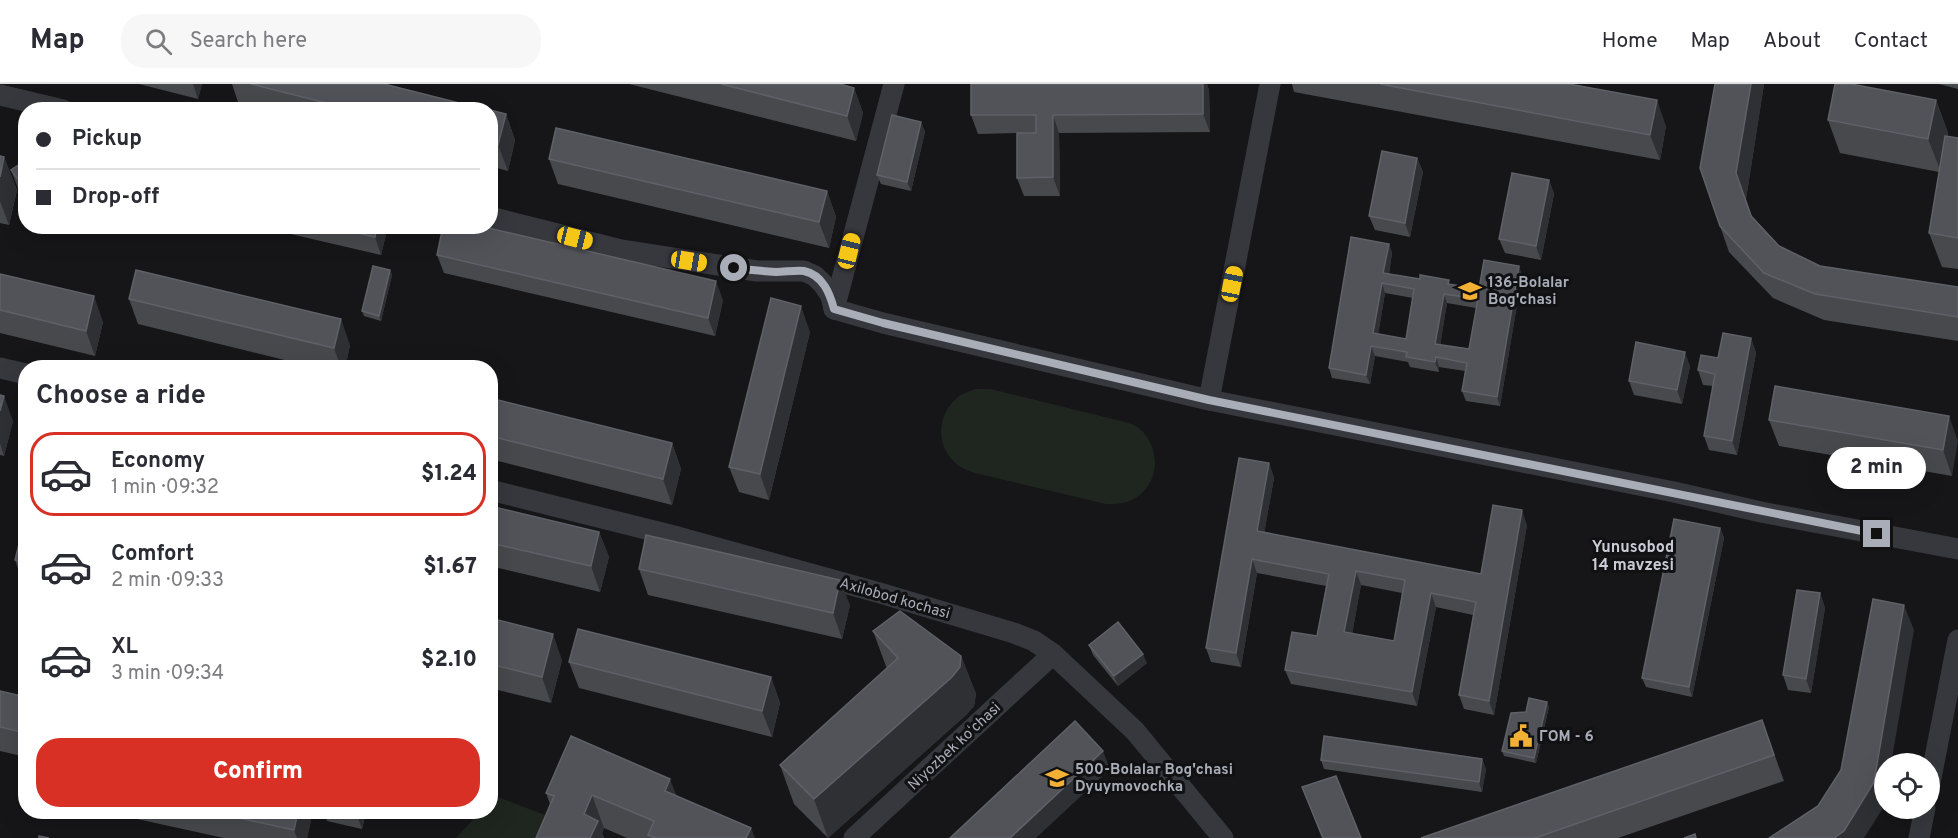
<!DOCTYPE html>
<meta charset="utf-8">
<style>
:root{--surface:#fff;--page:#f7f7f7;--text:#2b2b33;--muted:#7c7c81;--line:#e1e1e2;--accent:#d93025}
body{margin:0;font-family:Overpass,sans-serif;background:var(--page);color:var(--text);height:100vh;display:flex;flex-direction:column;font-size:22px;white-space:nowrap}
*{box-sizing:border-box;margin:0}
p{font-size:20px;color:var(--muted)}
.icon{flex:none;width:33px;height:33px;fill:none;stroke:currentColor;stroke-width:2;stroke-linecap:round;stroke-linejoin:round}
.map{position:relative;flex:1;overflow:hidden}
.drawer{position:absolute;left:18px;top:276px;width:480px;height:459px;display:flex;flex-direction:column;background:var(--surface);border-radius:24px;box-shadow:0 6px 24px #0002}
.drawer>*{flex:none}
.guide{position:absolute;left:18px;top:18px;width:480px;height:132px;border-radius:24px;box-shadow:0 6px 24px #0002;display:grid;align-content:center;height:132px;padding:0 18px;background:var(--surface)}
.controls{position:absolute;left:1874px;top:669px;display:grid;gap:12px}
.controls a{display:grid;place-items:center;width:66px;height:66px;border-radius:50%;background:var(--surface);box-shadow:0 6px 24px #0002;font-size:30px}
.end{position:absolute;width:27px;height:27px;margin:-14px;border:8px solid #a8adb8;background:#111;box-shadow:0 0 0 3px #111}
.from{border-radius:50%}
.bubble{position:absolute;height:42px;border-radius:21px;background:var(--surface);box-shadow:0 6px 24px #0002;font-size:20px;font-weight:800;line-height:42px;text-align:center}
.car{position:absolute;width:18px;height:36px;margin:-18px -9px;border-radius:8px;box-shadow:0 0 4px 2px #0007;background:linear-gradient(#f5c518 24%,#345 0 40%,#f5c518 0 76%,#345 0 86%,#f5c518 0)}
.guide b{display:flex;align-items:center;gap:21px;height:57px;font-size:22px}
.guide b+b{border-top:2px solid var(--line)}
.guide i{width:15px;height:15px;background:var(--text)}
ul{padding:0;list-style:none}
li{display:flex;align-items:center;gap:18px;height:84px;margin:0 12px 9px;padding:0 6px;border:3px solid transparent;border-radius:24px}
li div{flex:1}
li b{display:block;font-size:22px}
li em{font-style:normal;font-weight:800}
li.on{border-color:var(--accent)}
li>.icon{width:54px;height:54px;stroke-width:1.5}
h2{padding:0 18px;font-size:27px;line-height:72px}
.button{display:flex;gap:12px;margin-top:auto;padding:12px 18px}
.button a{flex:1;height:69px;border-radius:24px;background:var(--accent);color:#fff;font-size:24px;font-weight:800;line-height:69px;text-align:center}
header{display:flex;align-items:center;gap:36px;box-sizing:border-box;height:84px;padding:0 30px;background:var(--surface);border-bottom:2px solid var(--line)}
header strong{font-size:28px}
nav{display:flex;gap:33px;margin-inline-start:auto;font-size:21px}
.search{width:420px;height:54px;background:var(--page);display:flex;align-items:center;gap:15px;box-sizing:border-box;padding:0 21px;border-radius:24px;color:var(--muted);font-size:22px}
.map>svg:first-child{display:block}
.green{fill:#1e261f}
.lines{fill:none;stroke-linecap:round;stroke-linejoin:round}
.minor{stroke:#37383d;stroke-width:21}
.wall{fill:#47494d;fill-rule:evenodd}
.shaded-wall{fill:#2f3033}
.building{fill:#525359;stroke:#5f6168;stroke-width:1.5;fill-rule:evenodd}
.route{stroke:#a8adb8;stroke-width:8}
.labels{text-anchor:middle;stroke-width:6;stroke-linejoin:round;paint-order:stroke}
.poi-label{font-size:15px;font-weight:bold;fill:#a8adb8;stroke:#111113;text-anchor:start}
.street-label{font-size:15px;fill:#a8adb8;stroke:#111113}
.neighbourhood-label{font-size:16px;font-weight:bold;fill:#c9ccd4;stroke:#111113}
</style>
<header>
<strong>Map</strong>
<div class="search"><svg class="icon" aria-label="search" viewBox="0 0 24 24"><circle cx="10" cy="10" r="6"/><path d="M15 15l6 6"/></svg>Search here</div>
<nav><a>Home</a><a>Map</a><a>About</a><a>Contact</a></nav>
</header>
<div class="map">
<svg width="1958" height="754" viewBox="0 0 1958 754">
<rect width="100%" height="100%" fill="#161618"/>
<g class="green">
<path d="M 975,305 L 991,305 L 1121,337 C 1127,339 1134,340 1139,344 C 1160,362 1161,397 1137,413 C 1128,420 1116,420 1106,420 L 975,389 C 969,387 963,385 958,381 C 935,364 936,331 958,313 C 962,309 969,308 975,305 Z"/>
<path d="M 495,712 L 553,734 L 546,754 L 456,754 L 480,728 L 490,728 L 491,717 Z"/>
</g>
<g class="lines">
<g class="minor">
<path d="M 0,11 L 63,26"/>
<path d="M 490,133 L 621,166 L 757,187 L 804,187 L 815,192 L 823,200 L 831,212 L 834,225 L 883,239 L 1209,316 L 1674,408 L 1761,428 L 1958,465"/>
<path d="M 834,225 L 894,0"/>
<path d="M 0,284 L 26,290"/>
<path d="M 1209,316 L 1270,0"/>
<path d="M 490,406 L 678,453 L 880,509 L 1014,549 L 1034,557 L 1053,570 L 1135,647 L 1223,754"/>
<path d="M 1929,704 L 1958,556"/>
<path d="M 854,754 L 1053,570"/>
<path d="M 1919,754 L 1925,724"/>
</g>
</g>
<g class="wall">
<path d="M 139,0 L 202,0 L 198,15 Z"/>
<path d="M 232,0 L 384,0 L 487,26 L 259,26 L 239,21 Z"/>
<path d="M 629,0 L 840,0 L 854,4 L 863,29 L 856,57 Z"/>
<path d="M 971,0 L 1207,0 L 1209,6 L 1210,48 L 1059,49 L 1060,112 L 1024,112 L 1017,94 L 1017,49 L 978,50 L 971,31 Z"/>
<path d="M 1292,0 L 1569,0 L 1666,42 L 1660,76 L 1294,8 Z"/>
<path d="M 1715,0 L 1764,0 L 1746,115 L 1752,132 L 1779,162 L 1820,182 L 1958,203 L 1958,257 L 1824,236 L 1773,214 L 1729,168 L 1700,84 Z"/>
<path d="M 1939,0 L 1958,0 L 1958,5 Z"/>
<path d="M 1936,16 L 1948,49 L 1947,53 L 1958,54 L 1958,185 L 1942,183 L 1929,149 L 1939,88 L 1840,69 L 1828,36 Z"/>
<path d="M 490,26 L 506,30 L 515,56 L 508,87 L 490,82 Z"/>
<path d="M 921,38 L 925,48 L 911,107 L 881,100 L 877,91 Z"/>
<path d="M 0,72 L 4,73 L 17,106 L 9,141 L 0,139 Z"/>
<path d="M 1417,74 L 1423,88 L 1410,153 L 1375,146 L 1369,132 Z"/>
<path d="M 549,75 L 827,107 L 836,133 L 829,164 L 558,100 Z"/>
<path d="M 26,76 L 26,122 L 24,120 L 11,86 Z"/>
<path d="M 1549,96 L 1554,110 L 1541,176 L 1505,169 L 1499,155 Z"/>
<path d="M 256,142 L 388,142 L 381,171 Z"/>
<path d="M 1389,160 L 1392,169 L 1389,190 L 1479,205 L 1522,191 L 1500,322 L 1466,317 L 1462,307 L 1465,287 L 1439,283 L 1439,288 L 1410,283 L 1408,278 L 1375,272 L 1370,300 L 1332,294 L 1329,284 ZM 1385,209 L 1413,214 L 1406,255 L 1378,250 ZM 1447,219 L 1476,224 L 1469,265 L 1440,261 Z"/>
<path d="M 437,171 L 723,216 L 715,252 L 444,189 Z"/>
<path d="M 390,186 L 392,191 L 381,237 L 364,232 L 362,227 Z"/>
<path d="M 0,190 L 103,238 L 95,272 L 0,249 Z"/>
<path d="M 129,215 L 350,261 L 345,284 L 317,284 L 138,240 Z"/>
<path d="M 810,248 L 769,416 L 739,408 L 729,383 Z"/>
<path d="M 1751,254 L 1756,269 L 1737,371 L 1709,366 L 1704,352 L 1713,302 L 1703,301 L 1698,286 Z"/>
<path d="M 1690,282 L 1682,320 L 1634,311 L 1629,297 Z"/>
<path d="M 0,311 L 13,337 L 4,372 L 0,371 Z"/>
<path d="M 490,314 L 672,359 L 681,385 L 672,421 L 490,375 Z"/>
<path d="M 1949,332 L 1952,392 L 1779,362 L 1769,336 Z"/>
<path d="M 1269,379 L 1274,394 L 1264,449 L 1481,490 L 1527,441 L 1494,631 L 1464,625 L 1459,611 L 1473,531 L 1436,523 L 1417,622 L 1291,600 L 1285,586 L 1317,552 L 1326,502 L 1257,489 L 1241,583 L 1211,578 L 1206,564 ZM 1361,501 L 1402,509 L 1394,557 L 1352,550 Z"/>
<path d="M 490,422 L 599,448 L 609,473 L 600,508 L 490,482 Z"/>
<path d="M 26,433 L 26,502 L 24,502 L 15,476 Z"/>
<path d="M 1720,444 L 1724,454 L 1692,613 L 1646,603 L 1642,594 Z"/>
<path d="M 639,485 L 850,521 L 842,555 L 648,511 Z"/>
<path d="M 1820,509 L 1825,524 L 1811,609 L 1788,606 L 1783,591 Z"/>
<path d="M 490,534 L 562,576 L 551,619 L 490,604 Z"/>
<path d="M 873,547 L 961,572 L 976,610 L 974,622 L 966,631 L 828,754 L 794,720 L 780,681 L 887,585 Z"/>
<path d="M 1089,561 L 1147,579 L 1118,602 L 1093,571 Z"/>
<path d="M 569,578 L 771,593 L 780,619 L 772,653 L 579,604 Z"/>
<path d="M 0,607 L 26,613 L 26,673 L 0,667 Z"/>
<path d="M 1547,618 L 1549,623 L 1536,679 L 1504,672 L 1502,667 L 1526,628 Z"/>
<path d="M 1762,636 L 1784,697 L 1618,754 L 1421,754 Z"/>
<path d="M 1482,675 L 1486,685 L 1482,708 L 1324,685 L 1321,676 Z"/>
<path d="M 1302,703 L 1361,754 L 1322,754 Z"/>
<path d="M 546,709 L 677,712 L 755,754 L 627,754 L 604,744 L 602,749 L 604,754 L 536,754 L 550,720 Z"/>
<path d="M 105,728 L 307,728 L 311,737 L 307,754 L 224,754 Z"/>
<path d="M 324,728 L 366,728 L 362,745 L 327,737 Z"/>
</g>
<g class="shaded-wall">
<path d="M 193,0 L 202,0 L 198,15 Z"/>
<path d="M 1203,0 L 1207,0 L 1209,6 L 1210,48 L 1203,30 Z"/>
<path d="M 1751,0 L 1764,0 L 1746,115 L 1736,89 Z"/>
<path d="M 854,4 L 863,29 L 856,57 L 847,32 Z"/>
<path d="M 1657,16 L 1666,42 L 1660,76 L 1650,51 Z"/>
<path d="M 1936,16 L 1948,49 L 1941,88 L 1928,55 Z"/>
<path d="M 506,30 L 515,56 L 508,87 L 498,61 Z"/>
<path d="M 1053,31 L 1059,49 L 1060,112 L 1053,93 Z"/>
<path d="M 921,38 L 925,48 L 911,107 L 907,98 Z"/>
<path d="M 4,73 L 17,106 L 9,141 L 0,117 L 0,93 Z"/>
<path d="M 1417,74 L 1423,88 L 1410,153 L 1405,139 Z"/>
<path d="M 1549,96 L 1554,110 L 1541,176 L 1536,162 Z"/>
<path d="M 827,107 L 836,133 L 829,164 L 819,138 Z"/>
<path d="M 42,142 L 55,142 L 45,150 Z"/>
<path d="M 377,142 L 388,142 L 381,171 L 375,153 Z"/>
<path d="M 1389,160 L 1392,169 L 1387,199 L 1383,189 Z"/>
<path d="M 1519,182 L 1522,191 L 1500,322 L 1497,313 Z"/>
<path d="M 390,186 L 392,191 L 381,237 L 379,232 Z"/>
<path d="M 716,197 L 723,216 L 715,252 L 708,234 Z"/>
<path d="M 1382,199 L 1385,209 L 1377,259 L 1373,249 Z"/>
<path d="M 1444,210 L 1447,219 L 1439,269 L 1435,260 Z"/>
<path d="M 94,212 L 103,238 L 95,272 L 86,247 Z"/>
<path d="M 801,222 L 810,248 L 769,416 L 760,390 Z"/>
<path d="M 341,235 L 350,261 L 345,284 L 341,284 L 334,264 Z"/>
<path d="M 1751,254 L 1756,269 L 1737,371 L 1732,357 Z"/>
<path d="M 1371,262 L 1375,272 L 1370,300 L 1366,291 Z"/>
<path d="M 1685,268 L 1690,282 L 1682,320 L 1677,306 Z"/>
<path d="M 1436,273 L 1439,283 L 1439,288 L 1435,278 Z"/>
<path d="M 4,312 L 13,337 L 4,372 L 0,359 L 0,327 Z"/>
<path d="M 1949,332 L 1958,357 L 1952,392 L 1943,366 Z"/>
<path d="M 672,359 L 681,385 L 672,421 L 663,395 Z"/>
<path d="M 1269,379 L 1274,394 L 1262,462 L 1257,447 Z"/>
<path d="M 1522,426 L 1527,441 L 1494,631 L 1489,617 Z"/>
<path d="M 1720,444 L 1724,454 L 1692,613 L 1689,603 Z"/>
<path d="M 599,448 L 609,473 L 600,508 L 591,482 Z"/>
<path d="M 1252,475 L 1257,489 L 1241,583 L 1236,569 Z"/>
<path d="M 1356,487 L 1361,501 L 1350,562 L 1344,548 Z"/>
<path d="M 840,496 L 850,521 L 842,555 L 833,529 Z"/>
<path d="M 1431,509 L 1436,523 L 1417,622 L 1412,608 Z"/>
<path d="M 1820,509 L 1825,524 L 1811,609 L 1806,595 Z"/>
<path d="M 1904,521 L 1914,546 L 1891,680 L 1884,680 L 1884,717 L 1883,724 L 1864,754 L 1834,754 Z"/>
<path d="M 553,550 L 562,576 L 551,619 L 542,593 Z"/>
<path d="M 1143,570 L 1147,579 L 1118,602 L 1114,592 Z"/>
<path d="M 961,572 L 976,610 L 974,622 L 966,631 L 828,754 L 814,715 Z"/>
<path d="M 771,593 L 780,619 L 772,653 L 762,627 Z"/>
<path d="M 1547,618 L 1549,623 L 1536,679 L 1534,674 Z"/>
<path d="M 1103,667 L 1110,685 L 1036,754 L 1010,754 Z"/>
<path d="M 1482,675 L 1486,685 L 1482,708 L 1479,698 Z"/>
<path d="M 670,695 L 683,728 L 665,707 Z"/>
<path d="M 592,711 L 604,744 L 602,749 L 604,754 L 590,754 L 584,730 Z"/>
<path d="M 298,728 L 307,728 L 311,737 L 307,754 L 297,754 L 294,746 Z"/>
<path d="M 358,728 L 366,728 L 362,745 L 357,731 Z"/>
<path d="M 751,744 L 755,754 L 746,754 Z"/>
</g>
<g class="building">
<path d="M 251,0 L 384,0 L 487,26 L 354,26 Z"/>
<path d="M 721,0 L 840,0 L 854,4 L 847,32 Z"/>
<path d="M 971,0 L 1203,0 L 1203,30 L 1053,31 L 1053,93 L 1017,94 L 1017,49 L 1036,49 L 1036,31 L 971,31 Z"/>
<path d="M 1380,0 L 1569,0 L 1657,16 L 1650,51 Z"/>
<path d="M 1715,0 L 1751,0 L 1736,89 L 1751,132 L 1779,162 L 1820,182 L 1958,203 L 1958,233 L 1815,210 L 1764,189 L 1720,142 L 1700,84 Z"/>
<path d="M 1835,0 L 1851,0 L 1936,16 L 1928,55 L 1828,36 Z"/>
<path d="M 490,26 L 506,30 L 498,61 L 490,59 Z"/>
<path d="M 892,31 L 921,38 L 907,98 L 877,91 Z"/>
<path d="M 556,44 L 827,107 L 819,138 L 549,75 Z"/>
<path d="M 1945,52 L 1958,54 L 1958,154 L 1929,149 Z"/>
<path d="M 1382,67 L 1417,74 L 1405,139 L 1369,132 Z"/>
<path d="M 0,72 L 4,73 L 0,93 Z"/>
<path d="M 26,76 L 26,106 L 11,86 Z"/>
<path d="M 1512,89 L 1549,96 L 1536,162 L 1499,155 Z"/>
<path d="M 329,142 L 377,142 L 375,153 Z"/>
<path d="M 443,142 L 480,142 L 716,197 L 708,234 L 437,171 Z"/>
<path d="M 1351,153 L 1389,160 L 1383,189 L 1420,195 L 1420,191 L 1449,196 L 1448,200 L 1479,205 L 1484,176 L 1519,182 L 1497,313 L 1462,307 L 1467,279 L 1436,273 L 1435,278 L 1406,273 L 1407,268 L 1371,262 L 1366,291 L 1329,284 ZM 1382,199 L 1414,205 L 1406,255 L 1373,249 ZM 1444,210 L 1478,215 L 1469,265 L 1435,260 Z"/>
<path d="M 373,182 L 390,186 L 379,232 L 362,227 Z"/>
<path d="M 136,186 L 341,235 L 334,264 L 129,215 Z"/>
<path d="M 0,190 L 94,212 L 86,247 L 0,226 Z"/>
<path d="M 771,214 L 801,222 L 760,390 L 729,383 Z"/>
<path d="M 1723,249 L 1751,254 L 1732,357 L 1704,352 L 1715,290 L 1698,286 L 1701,271 L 1718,274 Z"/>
<path d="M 1636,258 L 1685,268 L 1677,306 L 1629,297 Z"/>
<path d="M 1775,302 L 1949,332 L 1943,366 L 1769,336 Z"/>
<path d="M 0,311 L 4,312 L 0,327 Z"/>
<path d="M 490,314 L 672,359 L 663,395 L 490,352 Z"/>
<path d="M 1239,374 L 1269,379 L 1257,447 L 1481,490 L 1493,421 L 1522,426 L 1489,617 L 1459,611 L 1476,518 L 1431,509 L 1412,608 L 1285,586 L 1292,548 L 1317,552 L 1329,490 L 1252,475 L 1236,569 L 1206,564 ZM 1356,487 L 1405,496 L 1394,557 L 1344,548 Z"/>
<path d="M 490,422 L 599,448 L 591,482 L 490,459 Z"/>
<path d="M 26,433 L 26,479 L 15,476 Z"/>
<path d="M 1674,435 L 1720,444 L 1689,603 L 1642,594 Z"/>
<path d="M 646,451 L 840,496 L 833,529 L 639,485 Z"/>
<path d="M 1797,506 L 1820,509 L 1806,595 L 1783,591 Z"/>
<path d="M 1873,515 L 1904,521 L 1874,698 L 1844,747 L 1834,754 L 1769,754 L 1818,722 L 1841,686 Z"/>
<path d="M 900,527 L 961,572 L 960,583 L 952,593 L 814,715 L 780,681 L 898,574 L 873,547 Z"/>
<path d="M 490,534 L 553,550 L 542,593 L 490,580 Z"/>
<path d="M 1118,538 L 1143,570 L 1114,592 L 1089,561 Z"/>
<path d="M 578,545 L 771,593 L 762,627 L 569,578 Z"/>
<path d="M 0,607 L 26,613 L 26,649 L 0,643 Z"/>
<path d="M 1529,614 L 1547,618 L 1534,674 L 1502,667 L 1511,629 L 1526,628 Z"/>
<path d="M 1762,636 L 1774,671 L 1535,754 L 1421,754 Z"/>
<path d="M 1075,637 L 1103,667 L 1010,754 L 950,754 Z"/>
<path d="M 571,652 L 670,695 L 665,707 L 751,744 L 746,754 L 656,754 L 648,751 L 654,737 L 592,711 L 584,730 L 598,737 L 590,754 L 536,754 L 554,712 L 546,709 Z"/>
<path d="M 1324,652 L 1482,675 L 1479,698 L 1321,676 Z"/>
<path d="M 1336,692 L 1361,754 L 1323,754 L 1302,703 Z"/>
<path d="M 211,728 L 298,728 L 294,746 Z"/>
<path d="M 342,728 L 358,728 L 357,731 Z"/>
<path d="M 1695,750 L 1696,754 L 1684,754 Z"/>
<path d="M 39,752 L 49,754 L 39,754 Z"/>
</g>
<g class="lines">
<path class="route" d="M 734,184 C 748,186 762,187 776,188 C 785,188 796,186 804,187 C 823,191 830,210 834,225 L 883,239 L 1209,316 L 1877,450"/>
</g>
<defs>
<g id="school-bare" transform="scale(1.8)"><path d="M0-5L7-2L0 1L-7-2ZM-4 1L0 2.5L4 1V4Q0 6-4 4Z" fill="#f2b134" stroke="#111113" stroke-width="2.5" paint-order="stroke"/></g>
<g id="civic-bare" transform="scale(1.8)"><path d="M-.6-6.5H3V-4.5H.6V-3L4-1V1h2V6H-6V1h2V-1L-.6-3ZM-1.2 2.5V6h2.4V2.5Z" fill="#f2b134" stroke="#111113" stroke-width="2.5" paint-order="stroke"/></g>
</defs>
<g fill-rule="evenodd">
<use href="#school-bare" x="1470" y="207"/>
<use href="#civic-bare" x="1521" y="652"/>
<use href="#school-bare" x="1057" y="694"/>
</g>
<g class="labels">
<g class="poi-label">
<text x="1488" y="203">136-Bolalar<tspan x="1488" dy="17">Bog'chasi</tspan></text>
<text x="1539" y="657">ГОМ - 6</text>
<text x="1075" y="690">500-Bolalar Bog'chasi<tspan x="1075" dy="17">Dyuymovochka</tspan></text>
</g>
<g class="street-label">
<text transform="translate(895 514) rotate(16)" y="5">Axilobod kochasi</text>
<text transform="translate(954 662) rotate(-43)" y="5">Niyozbek koʻchasi</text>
</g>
<g class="neighbourhood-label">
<text x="1633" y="468">Yunusobod<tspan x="1633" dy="18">14 mavzesi</tspan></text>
</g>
</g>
</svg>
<div class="controls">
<a><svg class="icon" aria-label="locate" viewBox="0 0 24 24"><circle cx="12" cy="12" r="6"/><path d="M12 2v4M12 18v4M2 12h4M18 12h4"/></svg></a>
</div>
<i class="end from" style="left:734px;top:184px"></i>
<i class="end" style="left:1877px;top:450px"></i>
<div class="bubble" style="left:1827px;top:363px;width:99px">2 min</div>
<i class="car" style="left:575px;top:154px;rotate:104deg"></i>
<i class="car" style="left:849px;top:167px;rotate:14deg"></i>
<i class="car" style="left:689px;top:177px;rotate:99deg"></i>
<i class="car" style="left:1232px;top:200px;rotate:11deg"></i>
<div class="guide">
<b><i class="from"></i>Pickup</b>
<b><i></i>Drop-off</b>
</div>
<section class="drawer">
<h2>Choose a ride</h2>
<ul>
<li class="on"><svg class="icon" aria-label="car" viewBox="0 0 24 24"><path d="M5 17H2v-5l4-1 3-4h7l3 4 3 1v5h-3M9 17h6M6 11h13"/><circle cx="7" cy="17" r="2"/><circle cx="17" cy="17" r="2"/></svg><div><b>Economy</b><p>1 min · 09:32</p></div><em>$1.24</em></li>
<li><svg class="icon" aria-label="car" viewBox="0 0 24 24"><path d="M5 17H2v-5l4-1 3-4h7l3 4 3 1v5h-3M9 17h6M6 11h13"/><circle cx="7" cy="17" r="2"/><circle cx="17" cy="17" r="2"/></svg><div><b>Comfort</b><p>2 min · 09:33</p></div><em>$1.67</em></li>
<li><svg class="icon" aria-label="car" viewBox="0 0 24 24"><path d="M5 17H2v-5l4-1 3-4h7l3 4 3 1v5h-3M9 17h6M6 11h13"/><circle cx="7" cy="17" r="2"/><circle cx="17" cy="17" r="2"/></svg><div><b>XL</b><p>3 min · 09:34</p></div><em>$2.10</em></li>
</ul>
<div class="button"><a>Confirm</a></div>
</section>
</div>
